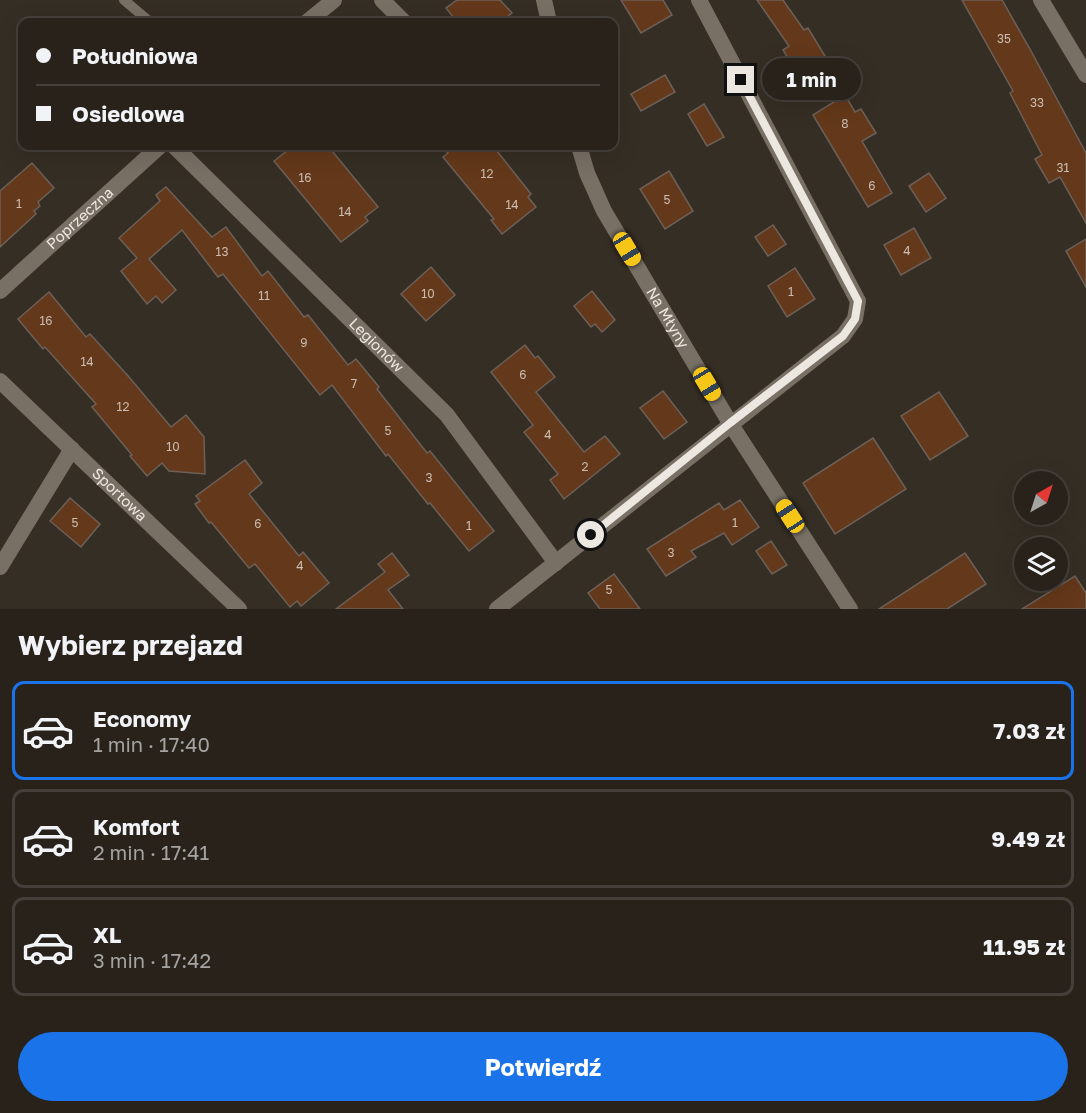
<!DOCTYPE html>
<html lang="pl">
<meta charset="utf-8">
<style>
:root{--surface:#28221b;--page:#342f28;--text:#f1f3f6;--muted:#a5a4a3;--line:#443f3a;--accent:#1a73e8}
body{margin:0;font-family:"Golos Text",sans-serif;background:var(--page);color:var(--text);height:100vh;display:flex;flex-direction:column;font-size:22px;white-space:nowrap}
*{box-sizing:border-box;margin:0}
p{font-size:20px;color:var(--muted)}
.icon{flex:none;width:33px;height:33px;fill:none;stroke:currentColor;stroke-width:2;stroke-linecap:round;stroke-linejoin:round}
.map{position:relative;height:609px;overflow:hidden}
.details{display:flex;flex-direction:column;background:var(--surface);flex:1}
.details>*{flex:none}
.top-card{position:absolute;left:18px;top:18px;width:600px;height:132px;border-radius:12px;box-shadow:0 6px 24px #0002,0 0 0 2px var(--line);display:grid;align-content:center;height:132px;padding:0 18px;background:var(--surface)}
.needle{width:39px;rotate:39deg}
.buttons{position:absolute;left:1014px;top:471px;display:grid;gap:12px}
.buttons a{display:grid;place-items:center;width:54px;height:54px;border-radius:50%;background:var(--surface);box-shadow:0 6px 24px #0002,0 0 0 2px var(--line);font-size:30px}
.end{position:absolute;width:27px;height:27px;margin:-14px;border:8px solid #ece8e1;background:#111;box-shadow:0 0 0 3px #111}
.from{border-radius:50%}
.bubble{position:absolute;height:42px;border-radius:21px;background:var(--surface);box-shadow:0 6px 24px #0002,0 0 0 2px var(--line);font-size:20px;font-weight:700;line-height:42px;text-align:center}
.car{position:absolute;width:18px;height:36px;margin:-18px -9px;border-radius:8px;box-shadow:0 0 4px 2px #0007;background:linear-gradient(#f5c518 24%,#345 0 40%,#f5c518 0 76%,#345 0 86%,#f5c518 0)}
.top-card b{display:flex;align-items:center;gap:21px;height:57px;font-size:22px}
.top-card b+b{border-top:2px solid var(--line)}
.top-card i{width:15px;height:15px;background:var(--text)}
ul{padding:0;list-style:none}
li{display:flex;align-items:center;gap:18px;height:99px;margin:0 12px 9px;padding:0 6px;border:3px solid var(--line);border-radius:12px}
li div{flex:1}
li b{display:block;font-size:22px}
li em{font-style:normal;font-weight:700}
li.current{border-color:var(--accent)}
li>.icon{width:54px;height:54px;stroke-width:1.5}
h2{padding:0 18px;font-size:27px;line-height:72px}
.button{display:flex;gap:12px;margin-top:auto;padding:12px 18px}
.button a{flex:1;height:69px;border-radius:36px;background:var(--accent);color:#fff;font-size:24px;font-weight:700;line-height:69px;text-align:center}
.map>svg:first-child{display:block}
.building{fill:#64381a;stroke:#6c6058;stroke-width:1.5}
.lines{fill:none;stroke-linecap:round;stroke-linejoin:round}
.service{stroke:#787065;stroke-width:10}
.minor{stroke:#787065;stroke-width:16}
.route{stroke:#ece8e1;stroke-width:8}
.labels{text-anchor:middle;stroke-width:6;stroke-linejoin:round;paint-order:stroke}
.number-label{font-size:12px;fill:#cabcaf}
.street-label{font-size:15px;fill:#ece8e1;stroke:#1a1712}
</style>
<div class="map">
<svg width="1086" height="609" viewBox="0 0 1086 609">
<rect width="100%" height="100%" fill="#352e24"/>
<g class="building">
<path d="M 457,0 L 500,0 L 512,13 L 501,22 L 457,22 L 446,8 Z"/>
<path d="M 621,0 L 663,0 L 672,15 L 641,33 Z"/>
<path d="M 757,0 L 783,0 L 804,30 L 808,28 L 828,61 L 800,78 L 783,50 L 789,46 Z"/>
<path d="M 962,0 L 1002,0 L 1031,51 L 1086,153 L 1086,223 L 1060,177 L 1049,183 L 1035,159 L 1042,155 L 1010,93 L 1013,91 Z"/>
<path d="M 665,75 L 675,92 L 641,111 L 631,94 Z"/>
<path d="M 845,95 L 855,112 L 861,109 L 876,133 L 862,141 L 892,193 L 868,207 L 813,115 Z"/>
<path d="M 704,104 L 724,137 L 707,146 L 688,114 Z"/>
<path d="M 293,146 L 328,146 L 378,207 L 365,217 L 368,221 L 341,242 L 274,161 Z"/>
<path d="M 442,146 L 493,146 L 531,194 L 528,197 L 536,207 L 502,234 L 491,220 L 494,219 L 443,157 L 448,153 Z"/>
<path d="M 32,163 L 54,188 L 38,202 L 40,206 L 34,211 L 36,214 L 0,247 L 0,191 Z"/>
<path d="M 669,171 L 693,211 L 665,229 L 640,189 Z"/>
<path d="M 929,173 L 946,198 L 926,212 L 909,186 Z"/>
<path d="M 166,187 L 212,237 L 226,227 L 262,276 L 268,271 L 304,317 L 308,315 L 348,365 L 356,359 L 379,387 L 377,389 L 427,453 L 430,451 L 494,531 L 469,551 L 430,503 L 428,504 L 388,454 L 386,456 L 332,385 L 320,395 L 223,274 L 218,277 L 182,230 L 149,259 L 176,290 L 162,303 L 156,296 L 147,304 L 121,271 L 137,258 L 119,238 L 160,201 L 156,195 Z"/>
<path d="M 773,225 L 786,244 L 768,256 L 755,237 Z"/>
<path d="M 914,228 L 931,258 L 901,275 L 884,245 Z"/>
<path d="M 1086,239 L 1086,287 L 1066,251 Z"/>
<path d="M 431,267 L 455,295 L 426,321 L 401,294 Z"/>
<path d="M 795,268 L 815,299 L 787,317 L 768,286 Z"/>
<path d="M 592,291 L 615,320 L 602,332 L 595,324 L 591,327 L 574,306 Z"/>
<path d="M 49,292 L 86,337 L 90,334 L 129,377 L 171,427 L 186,415 L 204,437 L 205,474 L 169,471 L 162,463 L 147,476 L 130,456 L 132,455 L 92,407 L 96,404 L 45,347 L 43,349 L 18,319 Z"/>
<path d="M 525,345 L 535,358 L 538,356 L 555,377 L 536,392 L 584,452 L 605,436 L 620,454 L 564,499 L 550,480 L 558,474 L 524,432 L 533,425 L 491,372 Z"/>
<path d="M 663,391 L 687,422 L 664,439 L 640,408 Z"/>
<path d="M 939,392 L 968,436 L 930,460 L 901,416 Z"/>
<path d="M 873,438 L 906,489 L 835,534 L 803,483 Z"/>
<path d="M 245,460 L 262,483 L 249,494 L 299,556 L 303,552 L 329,583 L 301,606 L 297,601 L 290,607 L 255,564 L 249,568 L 211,522 L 209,523 L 195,504 L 200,501 L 196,496 Z"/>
<path d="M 70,498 L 100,524 L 81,547 L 50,521 Z"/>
<path d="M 740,500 L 759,527 L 732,545 L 724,533 L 691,551 L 696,557 L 666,576 L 647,549 L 719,503 L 724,510 Z"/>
<path d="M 771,541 L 787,565 L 772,574 L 756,551 Z"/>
<path d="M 392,553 L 409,575 L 388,590 L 403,609 L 336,609 L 385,572 L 378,564 Z"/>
<path d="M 965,553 L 986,584 L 947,609 L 879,609 Z"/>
<path d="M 614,574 L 640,609 L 600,609 L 588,593 Z"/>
<path d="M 1075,576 L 1086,593 L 1086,609 L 1022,609 Z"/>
</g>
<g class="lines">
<path class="service" d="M 124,0 L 150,22"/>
<g class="minor">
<path d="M 382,0 L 404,22"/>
<path d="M 544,0 L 549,22"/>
<path d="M 1041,0 L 1086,75"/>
<path d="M 307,22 L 334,0"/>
<path id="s1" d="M 174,146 L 447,415 L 556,563"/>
<path id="s2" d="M 579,146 L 587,173 L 604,211 L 730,423 L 850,609"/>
<path id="s3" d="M 0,291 L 160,146"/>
<path id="s4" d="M 0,381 L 239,609"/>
<path d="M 0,567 L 72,449"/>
<path d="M 497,609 L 843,336 L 855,319 L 858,301 L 699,0"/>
</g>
</g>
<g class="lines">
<path class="route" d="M 591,535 L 730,423 L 843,336 L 855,319 L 858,301 L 741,80"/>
</g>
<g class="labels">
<g class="number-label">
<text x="1004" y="43">35</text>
<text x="1037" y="107">33</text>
<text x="845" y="128">8</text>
<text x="1063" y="172">31</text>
<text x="487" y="178">12</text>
<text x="305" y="182">16</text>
<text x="872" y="190">6</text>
<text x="667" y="204">5</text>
<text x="19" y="208">1</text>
<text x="512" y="209">14</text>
<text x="345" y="216">14</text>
<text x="907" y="255">4</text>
<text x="222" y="256">13</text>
<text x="791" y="296">1</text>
<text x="428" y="298">10</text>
<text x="264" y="300">11</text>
<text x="46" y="325">16</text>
<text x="304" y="347">9</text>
<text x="87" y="366">14</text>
<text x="523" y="379">6</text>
<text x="354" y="388">7</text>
<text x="123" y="411">12</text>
<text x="388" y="435">5</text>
<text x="548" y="439">4</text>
<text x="173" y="451">10</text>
<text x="585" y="471">2</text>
<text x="429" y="482">3</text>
<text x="75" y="527">5</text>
<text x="735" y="527">1</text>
<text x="258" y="528">6</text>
<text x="469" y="530">1</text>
<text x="671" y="557">3</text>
<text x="300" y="570">4</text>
<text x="609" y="594">5</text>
</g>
<g class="street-label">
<text dy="5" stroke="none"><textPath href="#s3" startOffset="108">Poprzeczna</textPath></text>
<text dy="5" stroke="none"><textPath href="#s2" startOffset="194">Na Młyny</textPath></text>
<text dy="5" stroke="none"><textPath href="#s1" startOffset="284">Legionów</textPath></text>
<text dy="5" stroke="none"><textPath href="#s4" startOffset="165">Sportowa</textPath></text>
</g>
</g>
</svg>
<div class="buttons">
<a><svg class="needle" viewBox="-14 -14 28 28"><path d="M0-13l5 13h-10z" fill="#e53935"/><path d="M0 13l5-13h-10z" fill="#a5a4a3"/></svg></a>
<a><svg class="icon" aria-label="layers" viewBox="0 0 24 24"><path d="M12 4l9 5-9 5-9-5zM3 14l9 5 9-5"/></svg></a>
</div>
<i class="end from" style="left:591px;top:535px"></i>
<i class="end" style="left:741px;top:80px"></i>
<div class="bubble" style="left:762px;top:58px;width:99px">1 min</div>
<i class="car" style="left:627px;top:249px;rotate:149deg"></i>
<i class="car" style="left:707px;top:384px;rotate:149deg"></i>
<i class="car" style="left:790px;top:516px;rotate:327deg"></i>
<div class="top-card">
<b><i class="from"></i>Południowa</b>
<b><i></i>Osiedlowa</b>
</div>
</div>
<section class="details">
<h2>Wybierz przejazd</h2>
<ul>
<li class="current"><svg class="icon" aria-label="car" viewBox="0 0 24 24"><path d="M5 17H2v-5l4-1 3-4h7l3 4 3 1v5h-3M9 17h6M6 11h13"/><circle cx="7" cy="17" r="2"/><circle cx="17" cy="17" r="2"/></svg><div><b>Economy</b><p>1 min · 17:40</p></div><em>7.03 zł</em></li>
<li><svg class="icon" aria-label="car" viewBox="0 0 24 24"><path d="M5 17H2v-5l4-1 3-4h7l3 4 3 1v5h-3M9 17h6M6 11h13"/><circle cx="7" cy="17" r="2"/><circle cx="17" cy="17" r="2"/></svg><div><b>Komfort</b><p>2 min · 17:41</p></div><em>9.49 zł</em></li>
<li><svg class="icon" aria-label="car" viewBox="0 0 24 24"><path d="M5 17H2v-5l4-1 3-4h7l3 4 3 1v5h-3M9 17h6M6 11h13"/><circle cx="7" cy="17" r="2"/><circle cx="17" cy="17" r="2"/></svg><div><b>XL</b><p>3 min · 17:42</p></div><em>11.95 zł</em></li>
</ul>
<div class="button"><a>Potwierdź</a></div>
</section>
